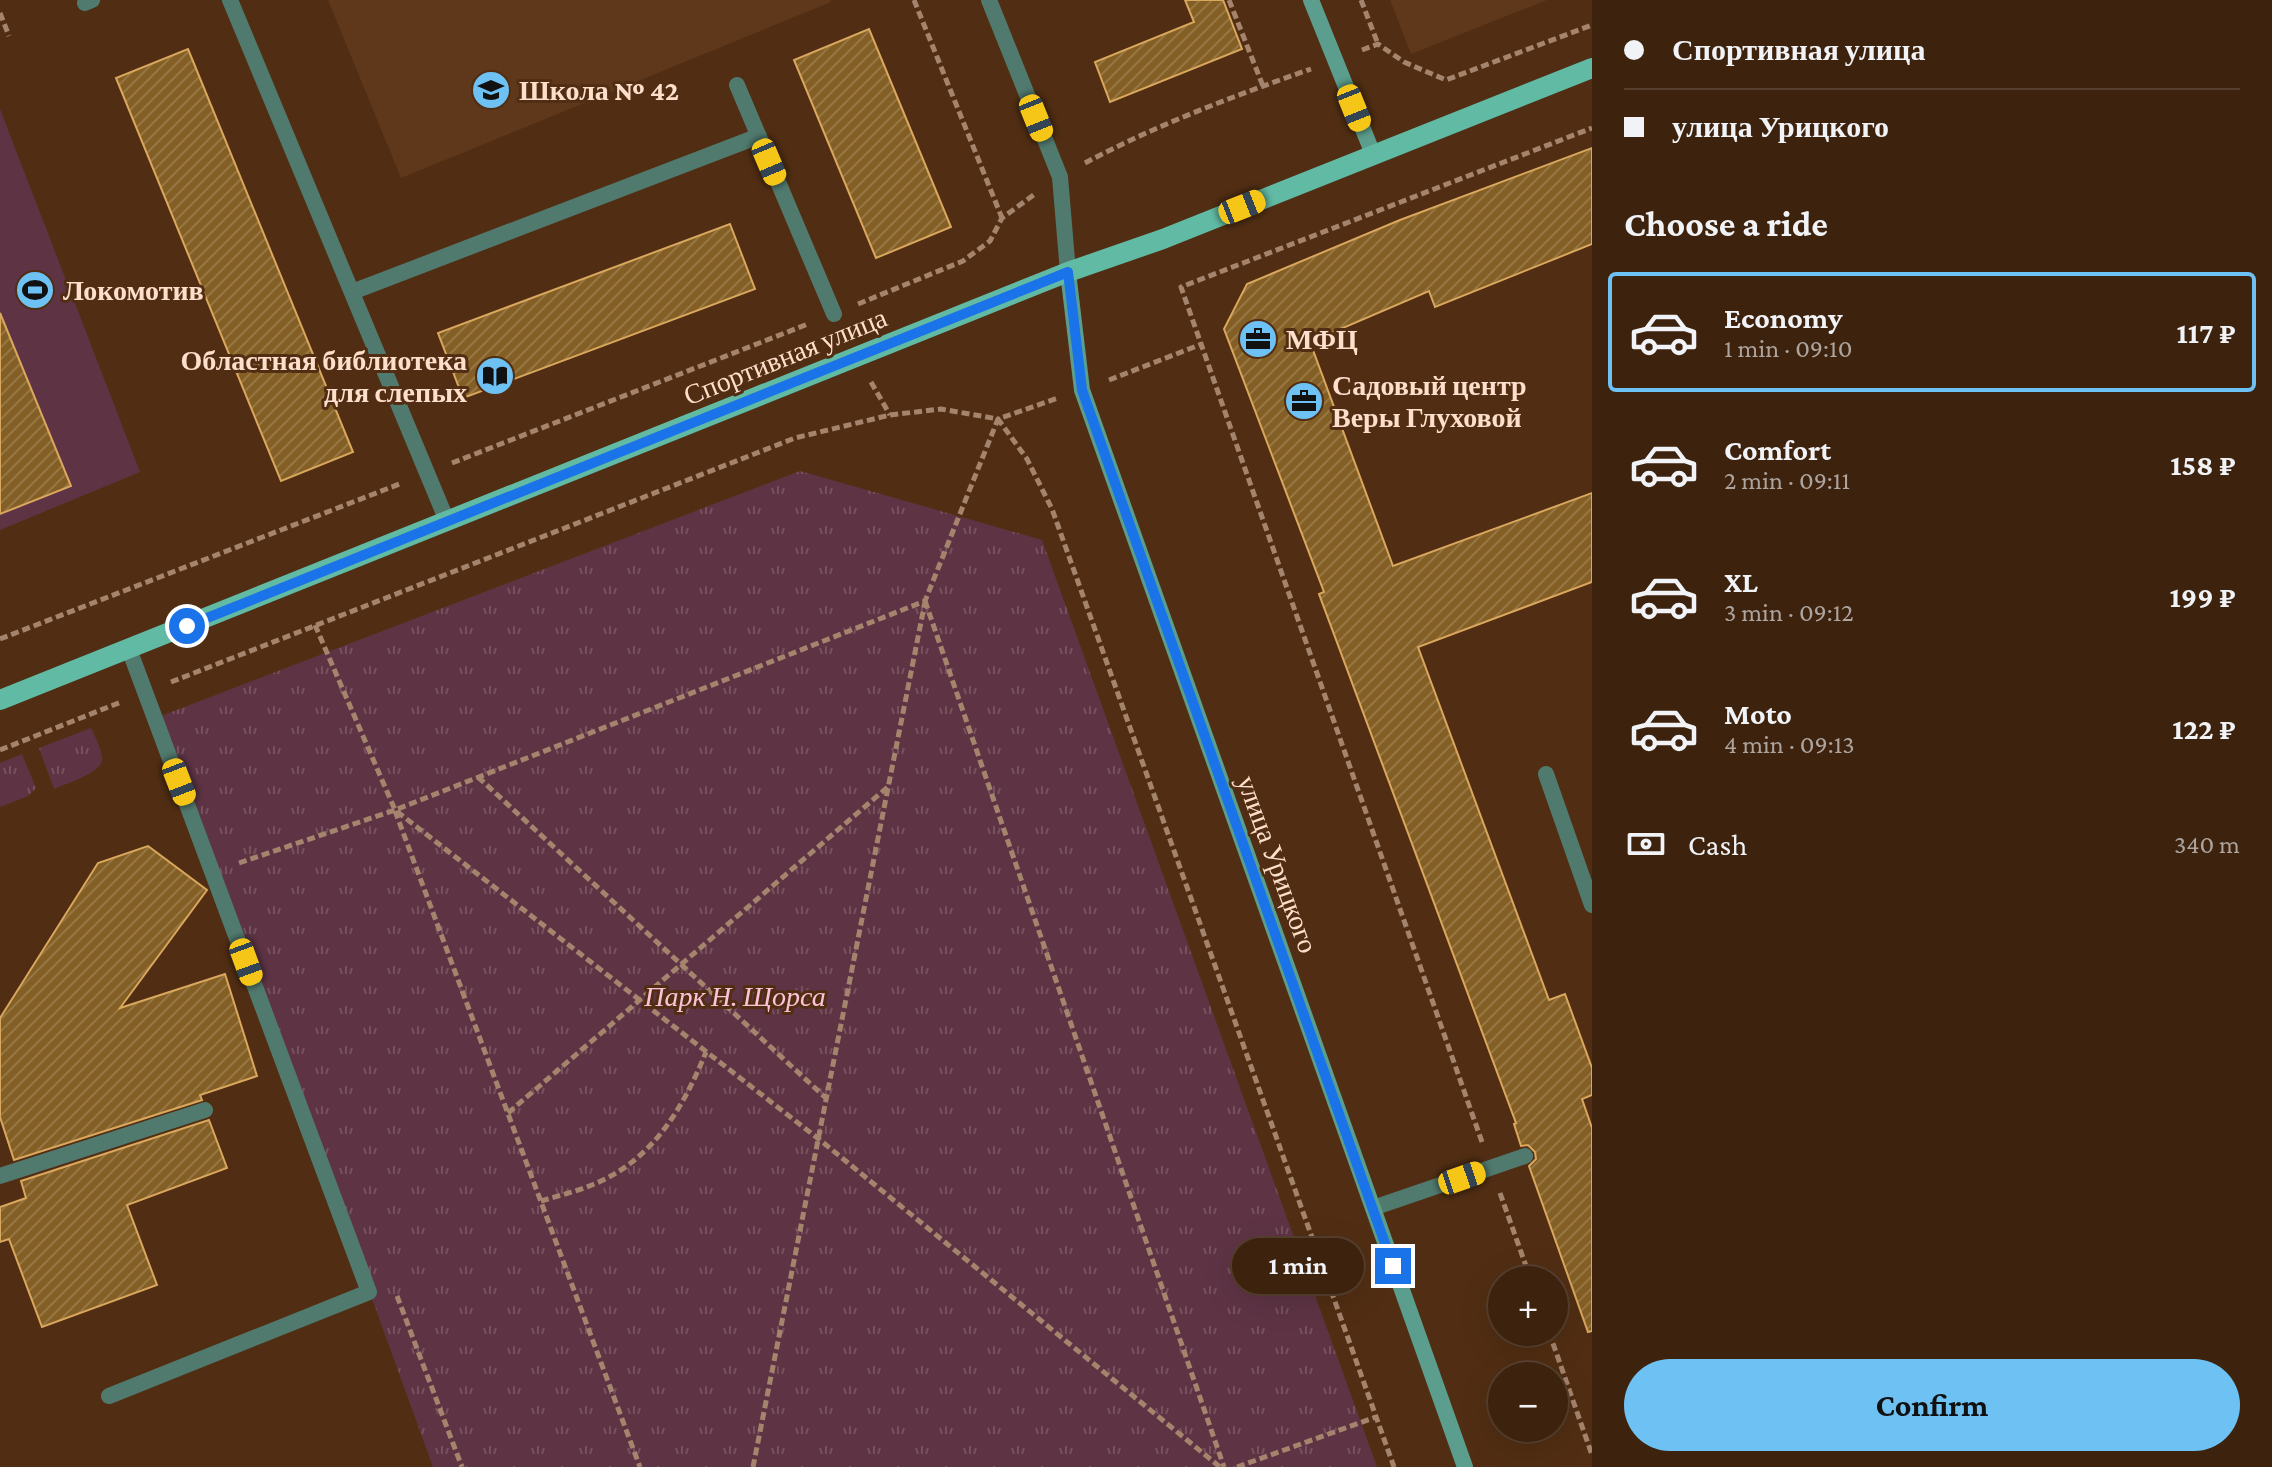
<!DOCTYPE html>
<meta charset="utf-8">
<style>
:root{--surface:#3d220e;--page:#442a17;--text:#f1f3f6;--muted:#ada49e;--line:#563f2e;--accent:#6dc2f3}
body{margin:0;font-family:"Crimson Pro",serif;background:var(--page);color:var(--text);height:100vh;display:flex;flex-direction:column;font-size:30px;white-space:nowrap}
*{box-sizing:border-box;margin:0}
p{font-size:26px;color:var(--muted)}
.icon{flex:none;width:44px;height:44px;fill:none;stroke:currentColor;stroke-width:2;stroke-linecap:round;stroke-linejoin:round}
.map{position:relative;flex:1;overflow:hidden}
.sheet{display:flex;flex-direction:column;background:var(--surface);width:680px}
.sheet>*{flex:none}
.top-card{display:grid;align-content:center;height:176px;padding:0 32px;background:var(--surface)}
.fabs{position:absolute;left:1488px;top:1266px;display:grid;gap:16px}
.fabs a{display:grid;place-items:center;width:80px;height:80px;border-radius:50%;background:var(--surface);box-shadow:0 8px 32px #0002,0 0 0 2px var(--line);font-size:40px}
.end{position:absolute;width:36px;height:36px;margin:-18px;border:10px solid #1a73e8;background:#fff;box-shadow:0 0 0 4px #fff}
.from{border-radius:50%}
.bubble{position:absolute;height:56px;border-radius:28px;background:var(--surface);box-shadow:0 8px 32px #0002,0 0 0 2px var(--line);font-size:26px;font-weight:700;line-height:56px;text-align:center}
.car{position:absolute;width:24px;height:48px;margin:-24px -12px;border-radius:10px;box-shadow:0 0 6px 2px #0007;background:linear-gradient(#f5c518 24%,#345 0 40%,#f5c518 0 76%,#345 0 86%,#f5c518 0)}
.top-card b{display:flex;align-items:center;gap:28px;height:76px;font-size:30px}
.top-card b+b{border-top:2px solid var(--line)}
.top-card i{width:20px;height:20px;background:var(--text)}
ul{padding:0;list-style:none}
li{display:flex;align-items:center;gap:24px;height:120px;margin:0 16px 12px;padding:0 16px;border:4px solid transparent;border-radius:8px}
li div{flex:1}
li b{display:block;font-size:30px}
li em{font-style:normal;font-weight:700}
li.active{border-color:var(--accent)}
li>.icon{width:72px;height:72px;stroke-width:1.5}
h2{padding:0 32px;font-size:36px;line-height:96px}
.pay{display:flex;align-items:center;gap:20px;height:88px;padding:0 32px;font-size:30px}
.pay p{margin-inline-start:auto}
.action{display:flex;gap:16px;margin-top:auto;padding:16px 32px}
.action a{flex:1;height:92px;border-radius:48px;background:var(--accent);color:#111;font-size:32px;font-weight:700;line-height:92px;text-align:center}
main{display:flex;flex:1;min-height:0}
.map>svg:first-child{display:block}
.built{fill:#5f371a}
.grass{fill:url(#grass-tufts)}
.pitch{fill:#5e3445}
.building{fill:url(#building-hatch);stroke:#d9a75d;stroke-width:2}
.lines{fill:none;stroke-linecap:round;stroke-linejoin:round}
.path{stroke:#a5846d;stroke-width:5;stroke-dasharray:8 4;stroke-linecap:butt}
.service{stroke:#517a6f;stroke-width:16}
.secondary{stroke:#5b9e8d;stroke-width:16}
.primary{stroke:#61baa4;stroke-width:20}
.route{stroke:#1a73e8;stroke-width:10}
.labels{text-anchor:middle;stroke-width:6;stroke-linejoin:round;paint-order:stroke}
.poi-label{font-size:28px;font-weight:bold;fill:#fedfcb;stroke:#512e13;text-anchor:start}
.street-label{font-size:28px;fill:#fedfcb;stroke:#512e13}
.park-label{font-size:28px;font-style:italic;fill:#fcc2d7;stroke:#512e13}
</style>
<main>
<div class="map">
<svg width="1592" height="1467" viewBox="0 0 1592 1467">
<defs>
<pattern id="grass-tufts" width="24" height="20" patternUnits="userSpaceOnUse" patternTransform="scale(2)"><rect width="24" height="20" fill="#5e3445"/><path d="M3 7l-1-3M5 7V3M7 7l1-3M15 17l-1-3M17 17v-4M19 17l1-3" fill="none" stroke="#76515e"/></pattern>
<pattern id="building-hatch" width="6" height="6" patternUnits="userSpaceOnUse" patternTransform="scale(2)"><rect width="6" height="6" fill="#845f25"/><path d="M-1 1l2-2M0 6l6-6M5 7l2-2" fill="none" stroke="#967643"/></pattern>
</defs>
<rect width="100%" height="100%" fill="#512e13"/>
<g class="built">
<path d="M 328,0 L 830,0 L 831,2 L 401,178 Z"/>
<path d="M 1390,0 L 1547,0 L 1411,54 Z"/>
</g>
<g class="grass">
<path d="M 800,471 L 1042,540 L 1377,1467 L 433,1467 L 161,716 Z"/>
<path d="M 91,728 C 95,737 102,749 102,759 C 102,773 65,784 54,789 L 39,748 Z"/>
<path d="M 22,754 L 36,788 L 28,796 L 0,807 L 0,763 Z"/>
</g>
<path class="pitch" d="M 0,109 L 140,472 L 0,530 Z"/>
<g class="building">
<path d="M 1185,0 L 1223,0 L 1242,49 L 1110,102 L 1095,62 L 1194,22 Z"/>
<path d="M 869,29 L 951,227 L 876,258 L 794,60 Z"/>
<path d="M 188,49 L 353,452 L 281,481 L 116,78 Z"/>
<path d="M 1592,148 L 1592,244 L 1435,307 L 1429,291 L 1310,342 L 1393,566 L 1592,493 L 1592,582 L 1418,647 L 1549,1000 L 1565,994 L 1592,1068 L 1592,1095 L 1582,1099 L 1592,1128 L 1592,1331 L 1588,1332 L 1529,1166 L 1536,1159 L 1535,1152 L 1528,1145 L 1521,1146 L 1514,1124 L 1516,1123 L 1319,594 L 1324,592 L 1224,329 L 1247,284 L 1400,220 Z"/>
<path d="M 730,224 L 755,289 L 463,398 L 438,333 Z"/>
<path d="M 0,313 L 71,486 L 0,514 Z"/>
<path d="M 148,846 L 207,890 L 120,1008 L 225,974 L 257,1076 L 200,1095 L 202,1100 L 14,1160 L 0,1117 L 0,1018 L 98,863 Z"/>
<path d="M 209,1120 L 227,1168 L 127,1205 L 157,1285 L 42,1327 L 9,1239 L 0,1242 L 0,1207 L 26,1198 L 21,1181 Z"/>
</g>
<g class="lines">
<g class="path">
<path d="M 914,0 L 1002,218"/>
<path d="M 1229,0 L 1263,86"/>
<path d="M 1361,0 L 1378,44"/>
<path d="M 0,13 L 9,36"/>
<path d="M 1362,50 L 1378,44 L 1404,62 L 1446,80 L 1592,25"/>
<path d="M 1085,163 C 1156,125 1234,96 1311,69"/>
<path d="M 858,304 L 963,261 L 990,241 L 1002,218 L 1035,194"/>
<path d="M 1109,380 L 1202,344"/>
<path d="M 871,382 L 890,415"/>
<path d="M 452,463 L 808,324"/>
<path d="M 925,601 L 1224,1467"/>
<path d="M 315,625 L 395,810 L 820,1140 L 1220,1467"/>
<path d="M 0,639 L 402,483"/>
<path d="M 171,682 L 795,438 L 890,415 L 941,409 L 998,419 L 1027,459 L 1052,509 L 1394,1467"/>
<path d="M 0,750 L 121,702"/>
<path d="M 478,777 L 827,1099"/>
<path d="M 395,811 L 640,1467"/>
<path d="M 239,863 L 395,810 L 925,601 L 998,419 L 1058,398"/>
<path d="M 508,1113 L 889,786"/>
<path d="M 1482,1142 L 1181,287 L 1592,128"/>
<path d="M 1500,1193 L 1531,1280"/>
<path d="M 541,1201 C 561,1195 582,1190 601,1181 C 655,1156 684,1106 706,1052"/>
<path d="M 397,1296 L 462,1467"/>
<path d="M 1549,1332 L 1592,1455"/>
<path d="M 753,1467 L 925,602"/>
<path d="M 1237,1467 L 1376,1417"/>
</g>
<g class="service">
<path d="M 230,0 L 447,521"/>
<path d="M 989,0 L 1060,177 L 1068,272"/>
<path d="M 85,3 L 92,0"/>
<path d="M 737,85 L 834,314"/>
<path d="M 352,292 L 759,136"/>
<path d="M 1546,774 L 1592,905"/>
<path d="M 0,1176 L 205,1110"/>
<path d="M 1373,1208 L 1525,1156"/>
<path d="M 109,1396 L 369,1292 L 129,649"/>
</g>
<g class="secondary">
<path d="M 1311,0 L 1373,154"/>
<path d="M 1068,272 L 1082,390 L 1465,1467"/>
</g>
<path class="primary" d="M 0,700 L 856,357 L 1068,272 L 1163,239 L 1592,68"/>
</g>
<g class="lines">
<path class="route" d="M 187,626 L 1068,272 L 1082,390 L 1393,1266"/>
</g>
<defs>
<g id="school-disc" transform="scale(2)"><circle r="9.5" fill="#6dc2f3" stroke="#512e13"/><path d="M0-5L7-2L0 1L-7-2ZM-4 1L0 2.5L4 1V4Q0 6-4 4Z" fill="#111"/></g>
<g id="stadium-disc" transform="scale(2)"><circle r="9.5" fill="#6dc2f3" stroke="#512e13"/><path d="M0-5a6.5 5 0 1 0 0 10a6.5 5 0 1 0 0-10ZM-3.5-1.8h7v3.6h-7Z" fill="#111"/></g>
<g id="office-disc" transform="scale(2)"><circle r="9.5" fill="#6dc2f3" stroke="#512e13"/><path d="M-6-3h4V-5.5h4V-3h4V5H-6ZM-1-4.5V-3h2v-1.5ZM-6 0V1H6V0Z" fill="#111"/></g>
<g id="library-disc" transform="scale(2)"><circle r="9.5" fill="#6dc2f3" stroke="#512e13"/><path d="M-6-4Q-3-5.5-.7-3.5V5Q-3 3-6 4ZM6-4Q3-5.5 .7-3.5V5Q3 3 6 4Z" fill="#111"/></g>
</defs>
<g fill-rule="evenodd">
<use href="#school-disc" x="491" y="90"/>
<use href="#stadium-disc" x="35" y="290"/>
<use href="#office-disc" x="1258" y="339"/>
<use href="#library-disc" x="495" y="376"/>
<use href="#office-disc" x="1304" y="401"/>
</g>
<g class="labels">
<g class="poi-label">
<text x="519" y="100">Школа № 42</text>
<text x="63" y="300">Локомотив</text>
<text x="1286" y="349">МФЦ</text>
<text x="467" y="370" text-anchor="end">Областная библиотека<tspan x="467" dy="32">для слепых</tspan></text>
<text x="1332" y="395">Садовый центр<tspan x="1332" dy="32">Веры Глуховой</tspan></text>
</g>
<g class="street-label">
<text transform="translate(785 356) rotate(-22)" y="10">Спортивная улица</text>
<text transform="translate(1278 864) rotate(70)" y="10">улица Урицкого</text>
</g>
<g class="park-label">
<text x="735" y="1006">Парк Н. Щорса</text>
</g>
</g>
</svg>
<div class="fabs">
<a>+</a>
<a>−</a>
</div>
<i class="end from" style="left:187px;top:626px"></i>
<i class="end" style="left:1393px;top:1266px"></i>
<div class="bubble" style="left:1232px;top:1238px;width:132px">1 min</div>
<i class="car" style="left:1354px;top:108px;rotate:158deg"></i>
<i class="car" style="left:1036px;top:118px;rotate:158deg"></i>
<i class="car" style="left:769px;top:162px;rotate:157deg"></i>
<i class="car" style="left:1242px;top:207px;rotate:68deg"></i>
<i class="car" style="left:179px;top:782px;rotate:159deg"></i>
<i class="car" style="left:246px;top:962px;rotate:160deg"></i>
<i class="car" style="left:1462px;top:1178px;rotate:71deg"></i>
</div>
<section class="sheet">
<div class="top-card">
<b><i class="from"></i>Спортивная улица</b>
<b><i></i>улица Урицкого</b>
</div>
<h2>Choose a ride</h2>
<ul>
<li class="active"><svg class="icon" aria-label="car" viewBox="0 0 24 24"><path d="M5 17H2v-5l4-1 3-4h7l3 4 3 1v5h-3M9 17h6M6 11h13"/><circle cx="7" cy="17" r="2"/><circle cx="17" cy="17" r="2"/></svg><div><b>Economy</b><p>1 min · 09:10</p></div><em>117 ₽</em></li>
<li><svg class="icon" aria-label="car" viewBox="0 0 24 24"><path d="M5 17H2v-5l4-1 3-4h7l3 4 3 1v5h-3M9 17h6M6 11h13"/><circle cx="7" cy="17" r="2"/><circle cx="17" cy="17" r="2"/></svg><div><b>Comfort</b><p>2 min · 09:11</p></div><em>158 ₽</em></li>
<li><svg class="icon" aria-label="car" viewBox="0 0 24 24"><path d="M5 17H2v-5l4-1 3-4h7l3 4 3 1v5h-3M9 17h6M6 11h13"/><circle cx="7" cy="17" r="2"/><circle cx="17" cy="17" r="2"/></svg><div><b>XL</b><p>3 min · 09:12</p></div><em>199 ₽</em></li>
<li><svg class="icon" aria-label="car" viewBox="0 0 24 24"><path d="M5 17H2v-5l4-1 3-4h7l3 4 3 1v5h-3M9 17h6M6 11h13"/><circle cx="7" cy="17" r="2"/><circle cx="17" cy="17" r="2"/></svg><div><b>Moto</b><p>4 min · 09:13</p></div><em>122 ₽</em></li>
</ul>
<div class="pay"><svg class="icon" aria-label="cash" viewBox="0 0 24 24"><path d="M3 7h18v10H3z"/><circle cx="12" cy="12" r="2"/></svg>Cash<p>340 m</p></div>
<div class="action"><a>Confirm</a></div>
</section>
</main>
